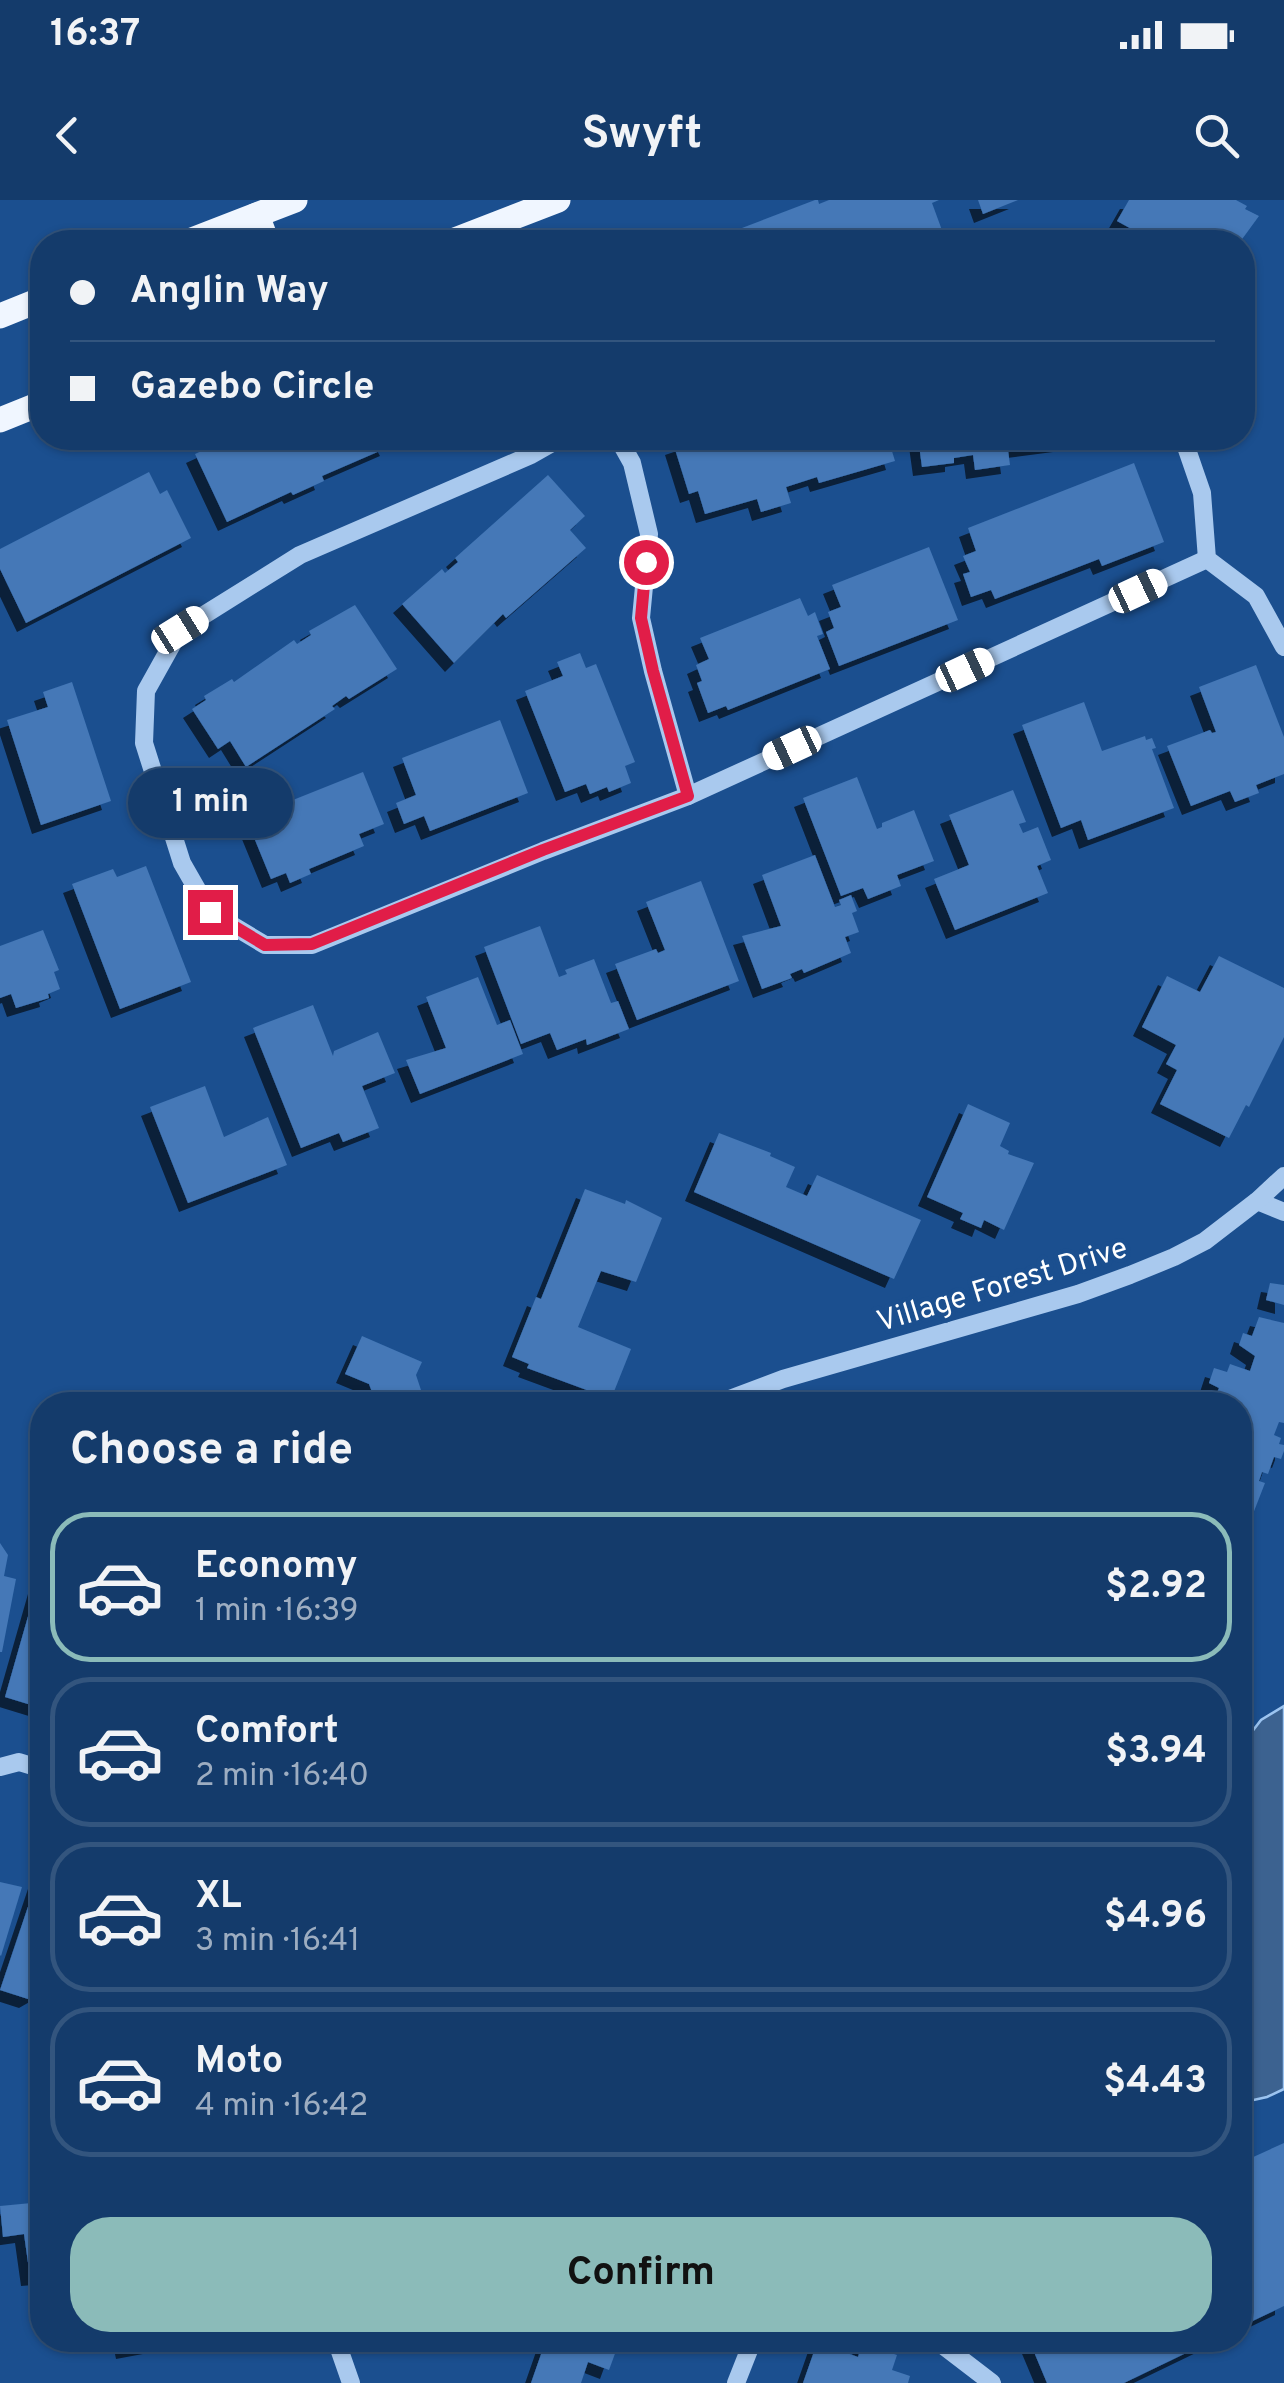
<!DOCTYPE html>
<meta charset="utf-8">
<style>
:root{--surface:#143b6b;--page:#1d4271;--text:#f1f3f6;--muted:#9dadc1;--line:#33557e;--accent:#8bbbb9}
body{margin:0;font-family:Overpass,sans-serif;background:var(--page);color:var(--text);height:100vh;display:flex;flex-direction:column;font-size:38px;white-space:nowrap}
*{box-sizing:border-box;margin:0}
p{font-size:32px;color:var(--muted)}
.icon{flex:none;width:55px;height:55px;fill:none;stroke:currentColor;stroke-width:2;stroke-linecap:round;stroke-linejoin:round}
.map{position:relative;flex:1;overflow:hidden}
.drawer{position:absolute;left:30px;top:1192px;width:1222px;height:960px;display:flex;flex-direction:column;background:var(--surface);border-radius:40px;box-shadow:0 2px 8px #0004,0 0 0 2px var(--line)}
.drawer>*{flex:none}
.hud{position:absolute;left:30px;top:30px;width:1225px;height:220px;border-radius:40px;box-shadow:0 2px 8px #0004,0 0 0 2px var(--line);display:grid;align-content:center;height:220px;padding:0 40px;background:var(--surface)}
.end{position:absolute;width:45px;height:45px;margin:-22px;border:12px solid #e11d48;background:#fff;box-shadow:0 0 0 5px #fff}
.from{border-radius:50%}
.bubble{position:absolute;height:70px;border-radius:35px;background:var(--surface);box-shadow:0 2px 8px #0004,0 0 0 2px var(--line);font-size:32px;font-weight:700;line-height:70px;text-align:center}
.car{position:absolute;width:30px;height:60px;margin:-30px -15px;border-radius:12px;box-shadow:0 0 8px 2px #0007;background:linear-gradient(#fff 24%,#345 0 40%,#fff 0 76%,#345 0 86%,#fff 0)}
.hud b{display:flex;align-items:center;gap:35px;height:95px;font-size:38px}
.hud b+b{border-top:2px solid var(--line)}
.hud i{width:25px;height:25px;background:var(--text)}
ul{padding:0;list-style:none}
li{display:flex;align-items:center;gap:30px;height:150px;margin:0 20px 15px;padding:0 20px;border:5px solid var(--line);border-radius:40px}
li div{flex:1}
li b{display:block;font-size:38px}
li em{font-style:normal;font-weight:700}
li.active{border-color:var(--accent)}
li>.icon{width:90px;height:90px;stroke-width:1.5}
h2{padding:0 40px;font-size:45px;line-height:120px}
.action{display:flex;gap:20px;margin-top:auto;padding:20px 40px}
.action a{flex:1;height:115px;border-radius:40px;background:var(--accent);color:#111;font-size:40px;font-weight:700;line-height:115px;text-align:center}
.status{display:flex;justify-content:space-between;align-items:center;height:70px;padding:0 50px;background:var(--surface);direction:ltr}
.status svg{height:28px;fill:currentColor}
header{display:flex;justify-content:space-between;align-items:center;height:130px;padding:0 40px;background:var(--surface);font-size:45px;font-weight:700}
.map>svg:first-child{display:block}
.water{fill:#3c6290;stroke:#9cc4f0;stroke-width:2.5}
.building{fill:#4478b7;filter:url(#shadow)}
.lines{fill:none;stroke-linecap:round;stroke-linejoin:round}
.minor{stroke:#a9c9ee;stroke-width:18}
.major{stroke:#f0f6ff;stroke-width:25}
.route{stroke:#e11d48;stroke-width:12}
.labels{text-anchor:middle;stroke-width:9;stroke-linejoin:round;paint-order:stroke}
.street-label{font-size:30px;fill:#fff;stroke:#1b4f8f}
</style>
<div class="status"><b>16:37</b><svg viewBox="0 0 49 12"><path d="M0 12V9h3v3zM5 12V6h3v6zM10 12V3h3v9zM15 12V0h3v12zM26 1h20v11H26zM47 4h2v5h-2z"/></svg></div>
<header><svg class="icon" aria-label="back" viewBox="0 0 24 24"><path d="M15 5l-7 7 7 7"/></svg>Swyft<svg class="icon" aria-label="search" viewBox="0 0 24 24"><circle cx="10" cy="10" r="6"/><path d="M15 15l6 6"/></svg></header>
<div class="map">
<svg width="1284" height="2183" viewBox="0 0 1284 2183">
<defs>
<filter id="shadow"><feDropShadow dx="-9" dy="9" stdDeviation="0" flood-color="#0009"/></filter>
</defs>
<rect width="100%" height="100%" fill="#1b4f8f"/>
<path class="water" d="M 1284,1506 L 1284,1889 L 1267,1897 L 1240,1903 L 1240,1698 L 1247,1678 L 1251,1634 L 1248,1537 L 1261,1520 Z"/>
<g class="building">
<path d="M 815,0 L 818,0 L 819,4 L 829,0 L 939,0 L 932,3 L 943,33 L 917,42 L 747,42 L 742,28 Z"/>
<path d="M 978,0 L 1018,0 L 983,14 Z"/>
<path d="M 1129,0 L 1236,0 L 1247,6 L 1245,9 L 1259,16 L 1240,42 L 1155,42 L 1117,21 Z"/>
<path d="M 230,238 L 384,238 L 389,247 L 322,276 L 324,281 L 293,295 L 291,292 L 227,322 L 195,254 Z"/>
<path d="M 685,238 L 888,238 L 895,261 L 819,283 L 817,277 L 786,287 L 791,303 L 761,312 L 757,299 L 705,314 L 698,291 L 689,294 L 674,246 L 686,242 Z"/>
<path d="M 918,238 L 1085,238 L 1085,240 L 1008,250 L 1010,265 L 975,270 L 973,255 L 954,258 L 954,263 L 922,267 Z"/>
<path d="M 1134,263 L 1164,342 L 1102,366 L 1099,359 L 995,399 L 991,390 L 971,397 L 963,374 L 970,372 L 963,356 L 976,351 L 968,328 Z"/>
<path d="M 149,272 L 160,294 L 167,290 L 191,338 L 26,423 L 0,369 L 0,349 Z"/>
<path d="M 548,275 L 585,316 L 570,330 L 586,348 L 506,418 L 503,414 L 454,463 L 402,404 L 442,369 L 445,373 L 458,362 L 455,358 Z"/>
<path d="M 929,347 L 958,420 L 839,466 L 826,432 L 834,428 L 828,412 L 841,407 L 832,385 Z"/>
<path d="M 800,398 L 808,416 L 815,412 L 823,434 L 817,436 L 830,469 L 728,510 L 726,506 L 708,513 L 697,483 L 702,481 L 696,465 L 709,459 L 700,438 Z"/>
<path d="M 355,405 L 397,469 L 349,499 L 346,496 L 332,506 L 335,509 L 246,567 L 230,541 L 218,549 L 192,509 L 206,500 L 204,496 L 232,479 L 234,482 L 294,440 L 297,444 L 311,435 L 309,431 Z"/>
<path d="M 580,453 L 586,468 L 596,464 L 635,562 L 625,566 L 631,583 L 609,592 L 607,587 L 590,594 L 586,584 L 565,592 L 525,491 L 563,476 L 557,462 Z"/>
<path d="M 1256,465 L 1284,537 L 1284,574 L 1256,585 L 1259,593 L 1235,602 L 1230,591 L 1191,606 L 1167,546 L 1210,530 L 1212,533 L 1216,532 L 1199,487 Z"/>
<path d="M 72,482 L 111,601 L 41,625 L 7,520 L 48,507 L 43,492 Z"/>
<path d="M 1084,502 L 1102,551 L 1145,536 L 1146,540 L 1152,538 L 1156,548 L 1152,549 L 1174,608 L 1088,640 L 1081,620 L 1061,628 L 1022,525 Z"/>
<path d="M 500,520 L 528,593 L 430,631 L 424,616 L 404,624 L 396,603 L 416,595 L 402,558 Z"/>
<path d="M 363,572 L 384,624 L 359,634 L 364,646 L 309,669 L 311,674 L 290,683 L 286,673 L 271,679 L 248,623 L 265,616 L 263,612 Z"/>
<path d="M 857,577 L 877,629 L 882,627 L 882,623 L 914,610 L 934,661 L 897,675 L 901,686 L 868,699 L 863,688 L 841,696 L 803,598 Z"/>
<path d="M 1013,590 L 1026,622 L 1019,624 L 1023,633 L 1038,627 L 1051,660 L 1037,666 L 1048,693 L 955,730 L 934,679 L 969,665 L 949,615 Z"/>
<path d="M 815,655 L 835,707 L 841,705 L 839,700 L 851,695 L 857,711 L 852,713 L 859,732 L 845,737 L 851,753 L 804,773 L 802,769 L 790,774 L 792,778 L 762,789 L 742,736 L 781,726 L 762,675 Z"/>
<path d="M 146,666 L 191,782 L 120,809 L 72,684 L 113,669 L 117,677 Z"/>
<path d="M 701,681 L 739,781 L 637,820 L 615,764 L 656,749 L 658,753 L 665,750 L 646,702 Z"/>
<path d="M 540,726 L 559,777 L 567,774 L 565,770 L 594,759 L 611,803 L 618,801 L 629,829 L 587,845 L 586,839 L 557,850 L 550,833 L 521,844 L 484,747 Z"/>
<path d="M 43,730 L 59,770 L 54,772 L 60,789 L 48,794 L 49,798 L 16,808 L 11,794 L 0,798 L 0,746 Z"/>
<path d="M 1219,756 L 1284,788 L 1284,837 L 1249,907 L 1246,905 L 1229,938 L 1160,904 L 1177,870 L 1166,864 L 1176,845 L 1142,827 L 1167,776 L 1200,792 Z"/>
<path d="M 478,777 L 497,825 L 510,820 L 523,854 L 420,894 L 406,860 L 446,848 L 426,797 Z"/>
<path d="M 313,805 L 333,856 L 334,851 L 378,832 L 395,873 L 362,886 L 379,928 L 343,942 L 339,933 L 301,948 L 253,828 Z"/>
<path d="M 205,886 L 224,937 L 268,917 L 287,965 L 188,1003 L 150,907 Z"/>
<path d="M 968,904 L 1010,923 L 1000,946 L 1009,951 L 1008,954 L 1034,963 L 1004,1030 L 984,1020 L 981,1028 L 960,1019 L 963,1013 L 927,997 Z"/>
<path d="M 719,933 L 771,953 L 770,956 L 795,967 L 786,987 L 807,996 L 817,975 L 921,1020 L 894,1079 L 694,992 Z"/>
<path d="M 585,989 L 625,1004 L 626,1000 L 662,1018 L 636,1082 L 601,1071 L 578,1127 L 631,1149 L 611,1199 L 527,1168 L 529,1164 L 512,1157 L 536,1097 L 541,1099 Z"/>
<path d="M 1270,1083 L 1284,1085 L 1284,1105 L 1266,1100 Z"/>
<path d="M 1259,1117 L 1284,1123 L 1284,1223 L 1279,1222 L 1274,1235 L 1281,1238 L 1279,1244 L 1284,1245 L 1284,1251 L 1281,1259 L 1274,1257 L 1268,1274 L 1262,1272 L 1259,1281 L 1265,1283 L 1251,1319 L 1240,1315 L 1240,1205 L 1212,1205 L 1219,1188 L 1209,1183 L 1214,1168 L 1227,1172 L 1230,1164 L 1250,1171 L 1255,1156 L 1239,1145 L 1243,1133 L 1252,1136 Z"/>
<path d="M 362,1136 L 422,1162 L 416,1175 L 426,1205 L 377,1205 L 380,1198 L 375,1200 L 369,1184 L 345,1174 Z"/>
<path d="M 0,1343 L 8,1355 L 4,1376 L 16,1379 L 2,1452 L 0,1452 Z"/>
<path d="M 37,1385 L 42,1387 L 41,1508 L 5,1497 Z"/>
<path d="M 38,1677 L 42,1678 L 42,1791 L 28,1799 L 0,1790 Z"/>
<path d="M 0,1682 L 22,1687 L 1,1756 L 0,1755 Z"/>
<path d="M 1284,1943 L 1284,2106 L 1240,2127 L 1240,1963 Z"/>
<path d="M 42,2002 L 42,2076 L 30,2077 L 24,2034 L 3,2037 L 0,2006 Z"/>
<path d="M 123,2140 L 168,2140 L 168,2142 L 125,2150 Z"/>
<path d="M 546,2140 L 620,2140 L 609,2170 L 588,2162 L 581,2183 L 531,2183 Z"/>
<path d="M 1029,2140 L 1213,2140 L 1124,2183 L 1047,2183 Z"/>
<path d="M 817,2143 L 846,2148 L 844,2152 L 858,2157 L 862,2143 L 897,2155 L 892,2170 L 910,2176 L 908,2183 L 803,2183 Z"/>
</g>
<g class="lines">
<g class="minor">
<path d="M 561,238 L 531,255 L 300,355 L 180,430 L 146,491 L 144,543 L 182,663 L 210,712 L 265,745 L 312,745 L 543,651 L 688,596 L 1207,359"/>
<path d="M 618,238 L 632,263 L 649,334 L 641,418 L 653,471 L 688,596"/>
<path d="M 1183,238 L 1202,293 L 1207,359 L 1256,396 L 1284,447"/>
<path d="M 1257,1001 L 1284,1012"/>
<path d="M 714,1205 L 783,1179 L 1078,1094 L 1130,1075 L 1174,1057 L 1205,1041 L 1257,1001 L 1284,976"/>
<path d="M 0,1567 L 19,1562 L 42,1569"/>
<path d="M 336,2140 L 351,2183"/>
<path d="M 936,2140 L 992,2183"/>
<path d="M 736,2183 L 753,2140"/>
</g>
<g class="major">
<path d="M 257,15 L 267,42"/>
<path d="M 187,42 L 295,0"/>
<path d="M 450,42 L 558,0"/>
<path d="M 0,116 L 42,99"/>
<path d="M 0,220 L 42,203"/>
</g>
</g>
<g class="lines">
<path class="route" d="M 210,712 L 265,745 L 312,744 L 543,650 L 688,596 L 653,471 L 641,418 L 646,362"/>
</g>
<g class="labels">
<g class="street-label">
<text transform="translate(1002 1084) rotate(-17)" y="10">Village Forest Drive</text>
</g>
</g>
</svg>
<i class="end from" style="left:646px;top:362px"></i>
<i class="end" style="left:210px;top:712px"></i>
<div class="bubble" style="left:128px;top:568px;width:165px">1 min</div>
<i class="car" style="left:1138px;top:391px;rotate:65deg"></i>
<i class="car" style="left:180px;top:430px;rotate:58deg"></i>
<i class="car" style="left:965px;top:470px;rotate:65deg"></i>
<i class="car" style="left:792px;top:548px;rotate:245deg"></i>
<div class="hud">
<b><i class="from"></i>Anglin Way</b>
<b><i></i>Gazebo Circle</b>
</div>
<section class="drawer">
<h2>Choose a ride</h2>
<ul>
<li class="active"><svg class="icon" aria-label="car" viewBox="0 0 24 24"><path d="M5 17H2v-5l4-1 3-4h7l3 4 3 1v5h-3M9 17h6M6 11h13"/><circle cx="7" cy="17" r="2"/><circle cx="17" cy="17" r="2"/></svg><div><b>Economy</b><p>1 min · 16:39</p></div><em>$2.92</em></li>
<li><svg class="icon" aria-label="car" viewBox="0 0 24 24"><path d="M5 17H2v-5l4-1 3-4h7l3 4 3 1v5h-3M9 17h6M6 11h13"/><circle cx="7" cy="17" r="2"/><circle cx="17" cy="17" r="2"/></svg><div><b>Comfort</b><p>2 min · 16:40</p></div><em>$3.94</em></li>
<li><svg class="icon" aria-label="car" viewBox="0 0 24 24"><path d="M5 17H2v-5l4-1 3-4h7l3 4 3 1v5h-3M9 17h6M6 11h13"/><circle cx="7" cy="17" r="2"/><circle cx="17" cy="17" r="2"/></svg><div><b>XL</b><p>3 min · 16:41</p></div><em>$4.96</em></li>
<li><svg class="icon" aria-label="car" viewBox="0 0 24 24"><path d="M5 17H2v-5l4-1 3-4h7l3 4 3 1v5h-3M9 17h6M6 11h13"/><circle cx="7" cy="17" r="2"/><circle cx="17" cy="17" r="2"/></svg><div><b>Moto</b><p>4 min · 16:42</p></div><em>$4.43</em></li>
</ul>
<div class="action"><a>Confirm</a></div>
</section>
</div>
